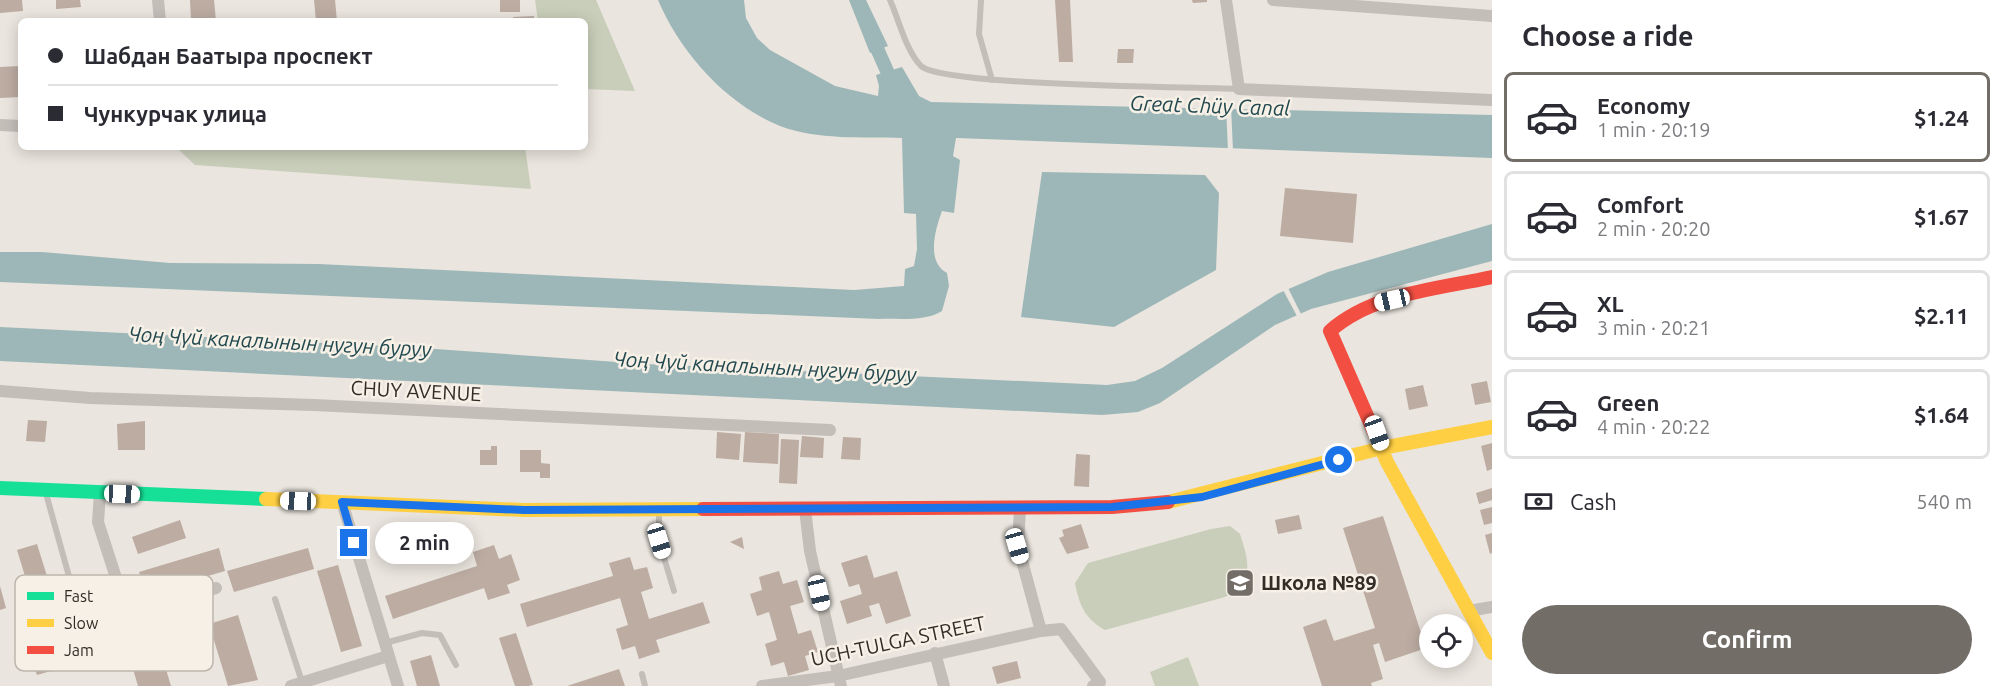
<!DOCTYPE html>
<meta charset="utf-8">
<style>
:root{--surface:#fff;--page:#f7f7f7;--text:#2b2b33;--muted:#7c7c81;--line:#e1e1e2;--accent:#726d67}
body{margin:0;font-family:Ubuntu,sans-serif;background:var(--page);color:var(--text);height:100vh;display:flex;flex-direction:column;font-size:22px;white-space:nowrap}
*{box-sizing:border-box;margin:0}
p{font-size:20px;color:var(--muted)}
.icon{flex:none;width:33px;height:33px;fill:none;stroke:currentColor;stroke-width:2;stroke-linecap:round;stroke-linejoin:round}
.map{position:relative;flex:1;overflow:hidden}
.details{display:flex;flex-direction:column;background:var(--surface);width:510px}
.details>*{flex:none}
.banner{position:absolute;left:18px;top:18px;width:570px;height:132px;border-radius:9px;box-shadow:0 3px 15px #0003;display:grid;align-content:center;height:132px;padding:0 30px;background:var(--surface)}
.buttons{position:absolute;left:1419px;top:614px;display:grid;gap:12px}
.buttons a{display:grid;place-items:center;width:54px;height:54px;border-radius:50%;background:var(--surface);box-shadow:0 3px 15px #0003;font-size:30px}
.end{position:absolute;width:27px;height:27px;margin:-14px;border:8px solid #1a73e8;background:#fff;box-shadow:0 0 0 3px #fff}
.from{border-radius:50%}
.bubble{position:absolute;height:42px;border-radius:21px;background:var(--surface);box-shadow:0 3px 15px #0003;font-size:20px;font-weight:700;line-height:42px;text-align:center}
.car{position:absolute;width:18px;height:36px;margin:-18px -9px;border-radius:8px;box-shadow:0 0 4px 2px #0007;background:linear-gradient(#fff 24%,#345 0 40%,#fff 0 76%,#345 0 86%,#fff 0)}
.banner b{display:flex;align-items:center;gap:21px;height:57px;font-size:22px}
.banner b+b{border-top:2px solid var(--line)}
.banner i{width:15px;height:15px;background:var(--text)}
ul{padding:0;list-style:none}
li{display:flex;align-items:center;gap:18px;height:90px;margin:0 12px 9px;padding:0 18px;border:3px solid var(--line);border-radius:9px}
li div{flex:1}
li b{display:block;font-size:22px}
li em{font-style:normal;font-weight:700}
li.selected{border-color:var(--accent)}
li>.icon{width:54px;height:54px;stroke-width:1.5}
h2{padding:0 30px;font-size:27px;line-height:72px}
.pay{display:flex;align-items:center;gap:15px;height:66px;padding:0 30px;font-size:22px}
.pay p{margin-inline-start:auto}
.primary-button{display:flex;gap:12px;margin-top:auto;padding:12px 30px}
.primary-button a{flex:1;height:69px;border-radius:36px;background:var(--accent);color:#fff;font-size:24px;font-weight:700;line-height:69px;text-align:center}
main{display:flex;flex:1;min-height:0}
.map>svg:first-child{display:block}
.green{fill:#c9ceba}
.water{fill:#9db7b8}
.pier{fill:#eae5de}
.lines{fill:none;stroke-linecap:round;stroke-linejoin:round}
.canal{stroke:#9db7b8;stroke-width:14}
.building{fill:#bcaca2}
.lane{stroke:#c3beb8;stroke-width:6}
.street{stroke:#c3beb8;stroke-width:12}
.fast{stroke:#16e098;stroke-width:14}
.slow{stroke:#ffcf43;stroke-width:14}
.jam{stroke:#f24e42;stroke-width:14}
.route{stroke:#1a73e8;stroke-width:8}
.labels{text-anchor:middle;stroke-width:5;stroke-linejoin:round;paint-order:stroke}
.street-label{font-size:20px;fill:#322c27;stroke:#f7f0e6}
.poi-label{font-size:20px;font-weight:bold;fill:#322c27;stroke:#f7f0e6;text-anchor:start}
.water-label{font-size:21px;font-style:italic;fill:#21494f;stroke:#f7f0e6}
.key{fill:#f7f0e6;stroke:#bcb5ad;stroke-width:1.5}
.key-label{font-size:16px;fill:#322c27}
</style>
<main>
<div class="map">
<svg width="1492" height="686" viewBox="0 0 1492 686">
<rect width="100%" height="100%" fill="#eae5de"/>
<g class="green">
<path d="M 535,0 L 596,0 L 635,91 L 585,89 L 585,21 L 538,21 Z"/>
<path d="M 176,147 L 525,147 L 531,189 L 195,165 Z"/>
<path d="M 1230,526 L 1240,534 C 1249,562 1255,582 1225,597 L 1105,630 C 1085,619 1079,605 1075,583 L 1088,563 L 1211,529 Z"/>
<path d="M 1188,657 L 1199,686 L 1155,686 L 1150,672 Z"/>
</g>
<g class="water">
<path d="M 658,0 L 744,0 L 746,18 L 757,38 L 770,50 L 835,86 L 878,96 L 879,86 L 876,75 L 902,67 L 919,96 L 931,102 L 1492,115 L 1492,158 L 956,138 L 953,156 L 960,160 L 954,213 L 942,211 C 935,230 926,262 947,273 L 949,286 L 942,311 C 925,322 899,318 879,319 L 0,282 L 0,252 L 42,252 L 170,263 L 319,264 L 854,290 L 904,286 L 905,269 L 914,266 L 917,249 L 916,214 L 904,213 L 902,138 C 863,137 817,140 780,126 C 726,104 680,52 658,0 Z"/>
<path d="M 849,0 L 866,0 L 888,46 L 870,53 Z"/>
<path d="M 1042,172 L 1205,175 L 1219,193 L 1216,270 L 1114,327 L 1021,317 Z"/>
<path d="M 1492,224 L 1492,261 L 1311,309 L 1275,325 L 1160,403 L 1138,412 L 1102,415 L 0,361 L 0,327 L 407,347 L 645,364 L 1107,385 L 1135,381 L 1162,368 L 1277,294 L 1328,272 Z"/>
</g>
<g class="pier">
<path d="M 1226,106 L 1231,106 L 1233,151 L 1228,151 Z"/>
<path d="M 1287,286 L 1302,316 L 1298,318 L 1282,288 Z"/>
</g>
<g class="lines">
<path class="canal" d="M 871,35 L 895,89"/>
</g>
<g class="building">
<path d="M 0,0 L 22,0 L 23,11 L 0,13 Z"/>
<path d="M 56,0 L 80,0 L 81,7 L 56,9 Z"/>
<path d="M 190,0 L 214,0 L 216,21 L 191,21 Z"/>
<path d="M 314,0 L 335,0 L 337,21 L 316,21 Z"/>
<rect x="500" y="0" width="20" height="12"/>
<path d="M 1055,0 L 1070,0 L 1073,62 L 1059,62 Z"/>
<path d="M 1192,0 L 1207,0 L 1207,2 L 1193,3 Z"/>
<path d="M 534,16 L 534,21 L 513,21 L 513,17 Z"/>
<path d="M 1118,49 L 1134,49 L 1133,63 L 1117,63 Z"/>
<path d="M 21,66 L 21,97 L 0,98 L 0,67 Z"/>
<path d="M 1285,188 L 1357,194 L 1353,243 L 1280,236 Z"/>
<path d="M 1487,381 L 1491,402 L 1475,405 L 1471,384 Z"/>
<path d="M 1423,385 L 1428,406 L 1409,410 L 1405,389 Z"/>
<path d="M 28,420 L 47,421 L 45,442 L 26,441 Z"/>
<path d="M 145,421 L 145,450 L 118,450 L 117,424 Z"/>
<path d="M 717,432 L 741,434 L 739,460 L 716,458 Z"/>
<path d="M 745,432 L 779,434 L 778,464 L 743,462 Z"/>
<path d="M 802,436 L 824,438 L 823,458 L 800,457 Z"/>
<path d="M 843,437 L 861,438 L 860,460 L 841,459 Z"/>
<path d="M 781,439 L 799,440 L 797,484 L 779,483 Z"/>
<path d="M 1492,443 L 1492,469 L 1487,471 L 1481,446 Z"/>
<path d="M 491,446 L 497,446 L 497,465 L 480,465 L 480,450 L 491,450 Z"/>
<path d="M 520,450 L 541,450 L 541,463 L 550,464 L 550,478 L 540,478 L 540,472 L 520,472 Z"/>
<path d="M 1076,454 L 1090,455 L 1089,487 L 1074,486 Z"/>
<path d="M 1492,488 L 1492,500 L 1479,504 L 1476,493 Z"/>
<path d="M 1492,507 L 1492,523 L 1484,525 L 1480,510 Z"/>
<path d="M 1299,515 L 1302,529 L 1278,534 L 1275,520 Z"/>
<path d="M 1383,516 L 1426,648 L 1385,662 L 1379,643 L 1373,645 L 1383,679 L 1371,683 L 1372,686 L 1322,686 L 1303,627 L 1326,619 L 1334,641 L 1375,628 L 1343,528 Z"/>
<path d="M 180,520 L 186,538 L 138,554 L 132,537 Z"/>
<path d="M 1081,524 L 1089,548 L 1067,554 L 1059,538 L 1064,536 L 1062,530 Z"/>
<path d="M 1492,533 L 1492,553 L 1490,554 L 1485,535 Z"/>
<path d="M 742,537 L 744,549 L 730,542 Z"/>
<path d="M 37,544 L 61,621 L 41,628 L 17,550 Z"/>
<path d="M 494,545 L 499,559 L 511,554 L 520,580 L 507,585 L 510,593 L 488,600 L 484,588 L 393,619 L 385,596 L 477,566 L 473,552 Z"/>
<path d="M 219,548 L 225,571 L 146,594 L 139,572 Z"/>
<path d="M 308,548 L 314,569 L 234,592 L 227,571 Z"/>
<path d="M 867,555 L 874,578 L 897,571 L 911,616 L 886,624 L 879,603 L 869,606 L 872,616 L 847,624 L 840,601 L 862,594 L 859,584 L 849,587 L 841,563 Z"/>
<path d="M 630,557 L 634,570 L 647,567 L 653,588 L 641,592 L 649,619 L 703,602 L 710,623 L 656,640 L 660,652 L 639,659 L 635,646 L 622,650 L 616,629 L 628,625 L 620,598 L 527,627 L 520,604 L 613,576 L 609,563 Z"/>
<path d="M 338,565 L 362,646 L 341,652 L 317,571 Z"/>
<path d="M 779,571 L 783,584 L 797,580 L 804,602 L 790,606 L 798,634 L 811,630 L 818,652 L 805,656 L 809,670 L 788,676 L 784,662 L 771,666 L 765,644 L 777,640 L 769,612 L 757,616 L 750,594 L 762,590 L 759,577 Z"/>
<path d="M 0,586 L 6,608 L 0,610 Z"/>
<path d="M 238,615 L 258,680 L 228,686 L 209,624 Z"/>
<path d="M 516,633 L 533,685 L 528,686 L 515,686 L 499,638 Z"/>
<path d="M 75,636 L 80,653 L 69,656 L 71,665 L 37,675 L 34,667 L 28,669 L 23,651 Z"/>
<path d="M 156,636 L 171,686 L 138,686 L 126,645 Z"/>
<path d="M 431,655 L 440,686 L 417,686 L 410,661 Z"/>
<path d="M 1017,661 L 1021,678 L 997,684 L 992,667 Z"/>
<path d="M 619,669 L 625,686 L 567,686 Z"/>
</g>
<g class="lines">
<g class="lane">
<path d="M 890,0 C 899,20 906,51 921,66 C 942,86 1194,87 1239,89"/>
<path d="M 981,0 L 979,34 L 992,80"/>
<path d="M 659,510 L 659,541 L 674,591"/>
<path d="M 275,599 L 302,682"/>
<path d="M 28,641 L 76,622 L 80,616 L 45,490"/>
<path d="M 385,643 L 422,633 L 440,635 L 456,665"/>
<path d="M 642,674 L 645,686"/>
</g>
<g class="street">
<path d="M 158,0 L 160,21"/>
<path d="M 1226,0 L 1239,89 L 1492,100"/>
<path d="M 1273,0 L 1492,16"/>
<path d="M 0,125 L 21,126"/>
<path d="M 0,391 L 90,398 L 314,405 L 830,430"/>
<path d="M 100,493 L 98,522 L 128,615 L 216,588"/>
<path d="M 342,502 L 398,686"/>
<path d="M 1020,508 L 1018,546 L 1041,631 L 1061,629 L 1100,682 L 1093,686"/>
<path d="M 805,509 L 810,551 L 841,686"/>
<path d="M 1469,611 L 1492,607"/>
<path d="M 935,653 L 944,686"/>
<path d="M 291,686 L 388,656"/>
<path d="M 762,686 L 838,676 L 1041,631"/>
</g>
<path class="fast" d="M 0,488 L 266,499"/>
<g class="slow">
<path d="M 1375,434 L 1387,462 L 1492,653"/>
<path d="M 266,499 L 524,510 L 703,509"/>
<path d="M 1168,502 L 1382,448 L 1492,427"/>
</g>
<g class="jam">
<path d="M 1375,434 L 1330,331 C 1373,293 1438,289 1492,277"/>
<path d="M 703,509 L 1112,507 L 1168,502"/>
</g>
</g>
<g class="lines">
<path class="route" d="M 354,543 L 342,502 L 524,510 L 1112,507 L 1202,497 L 1339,460"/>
</g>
<defs>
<g id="school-square" transform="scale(1.5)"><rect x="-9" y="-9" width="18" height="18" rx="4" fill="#726d67" stroke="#f7f0e6"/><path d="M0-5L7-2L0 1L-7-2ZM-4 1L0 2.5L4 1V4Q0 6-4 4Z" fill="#fff"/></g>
</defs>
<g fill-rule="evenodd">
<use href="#school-square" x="1240" y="583"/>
</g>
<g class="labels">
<g class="street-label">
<text transform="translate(416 391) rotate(3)" y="7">CHUY AVENUE</text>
<text transform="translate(898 641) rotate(-12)" y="7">UCH-TULGA STREET</text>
</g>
<g class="poi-label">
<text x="1261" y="590">Школа №89</text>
</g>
<g class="water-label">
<text transform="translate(1210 106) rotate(2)" y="7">Great Chüy Canal</text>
<text transform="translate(280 342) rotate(3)" y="7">Чоң Чүй каналынын нугун буруу</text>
<text transform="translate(765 367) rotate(3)" y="7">Чоң Чүй каналынын нугун буруу</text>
</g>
</g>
<rect x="15" y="575" width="198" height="96" rx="9" class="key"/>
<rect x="27" y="592" width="27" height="8" fill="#16e098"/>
<rect x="27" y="619" width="27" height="8" fill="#ffcf43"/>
<rect x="27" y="646" width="27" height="8" fill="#f24e42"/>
<g class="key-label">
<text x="64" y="602">Fast</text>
<text x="64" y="629">Slow</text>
<text x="64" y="656">Jam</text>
</g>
</svg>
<div class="buttons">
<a><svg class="icon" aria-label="locate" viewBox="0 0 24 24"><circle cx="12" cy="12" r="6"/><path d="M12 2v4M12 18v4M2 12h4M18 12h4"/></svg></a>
</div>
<i class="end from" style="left:1339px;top:460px"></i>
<i class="end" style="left:354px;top:543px"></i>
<div class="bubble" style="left:375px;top:522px;width:99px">2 min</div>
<i class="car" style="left:1392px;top:300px;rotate:257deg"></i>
<i class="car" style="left:1377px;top:433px;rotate:160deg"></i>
<i class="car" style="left:122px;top:494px;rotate:92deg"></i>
<i class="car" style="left:298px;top:501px;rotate:272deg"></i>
<i class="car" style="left:659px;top:541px;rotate:163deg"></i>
<i class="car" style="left:1017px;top:546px;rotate:164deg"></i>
<i class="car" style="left:819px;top:593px;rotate:167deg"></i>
<div class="banner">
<b><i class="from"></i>Шабдан Баатыра проспект</b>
<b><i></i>Чункурчак улица</b>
</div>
</div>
<section class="details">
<h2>Choose a ride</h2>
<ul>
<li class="selected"><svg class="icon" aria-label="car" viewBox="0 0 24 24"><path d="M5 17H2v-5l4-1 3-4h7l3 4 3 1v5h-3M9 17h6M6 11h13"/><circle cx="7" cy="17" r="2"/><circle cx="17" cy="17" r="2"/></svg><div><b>Economy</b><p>1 min · 20:19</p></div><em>$1.24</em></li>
<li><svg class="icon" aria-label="car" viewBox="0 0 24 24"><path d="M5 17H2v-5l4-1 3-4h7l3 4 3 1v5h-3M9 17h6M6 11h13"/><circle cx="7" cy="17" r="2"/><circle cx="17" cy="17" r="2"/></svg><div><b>Comfort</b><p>2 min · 20:20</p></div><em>$1.67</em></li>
<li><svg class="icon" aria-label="car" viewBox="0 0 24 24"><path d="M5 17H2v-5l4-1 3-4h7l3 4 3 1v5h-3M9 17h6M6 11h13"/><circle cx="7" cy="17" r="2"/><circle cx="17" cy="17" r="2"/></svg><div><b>XL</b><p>3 min · 20:21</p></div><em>$2.11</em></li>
<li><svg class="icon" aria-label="car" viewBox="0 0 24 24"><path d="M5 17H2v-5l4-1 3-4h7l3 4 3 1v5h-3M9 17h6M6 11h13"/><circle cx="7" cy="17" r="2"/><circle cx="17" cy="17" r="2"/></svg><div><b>Green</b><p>4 min · 20:22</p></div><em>$1.64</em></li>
</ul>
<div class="pay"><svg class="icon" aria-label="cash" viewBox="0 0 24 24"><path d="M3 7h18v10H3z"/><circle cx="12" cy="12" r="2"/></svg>Cash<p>540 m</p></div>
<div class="primary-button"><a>Confirm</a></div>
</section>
</main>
